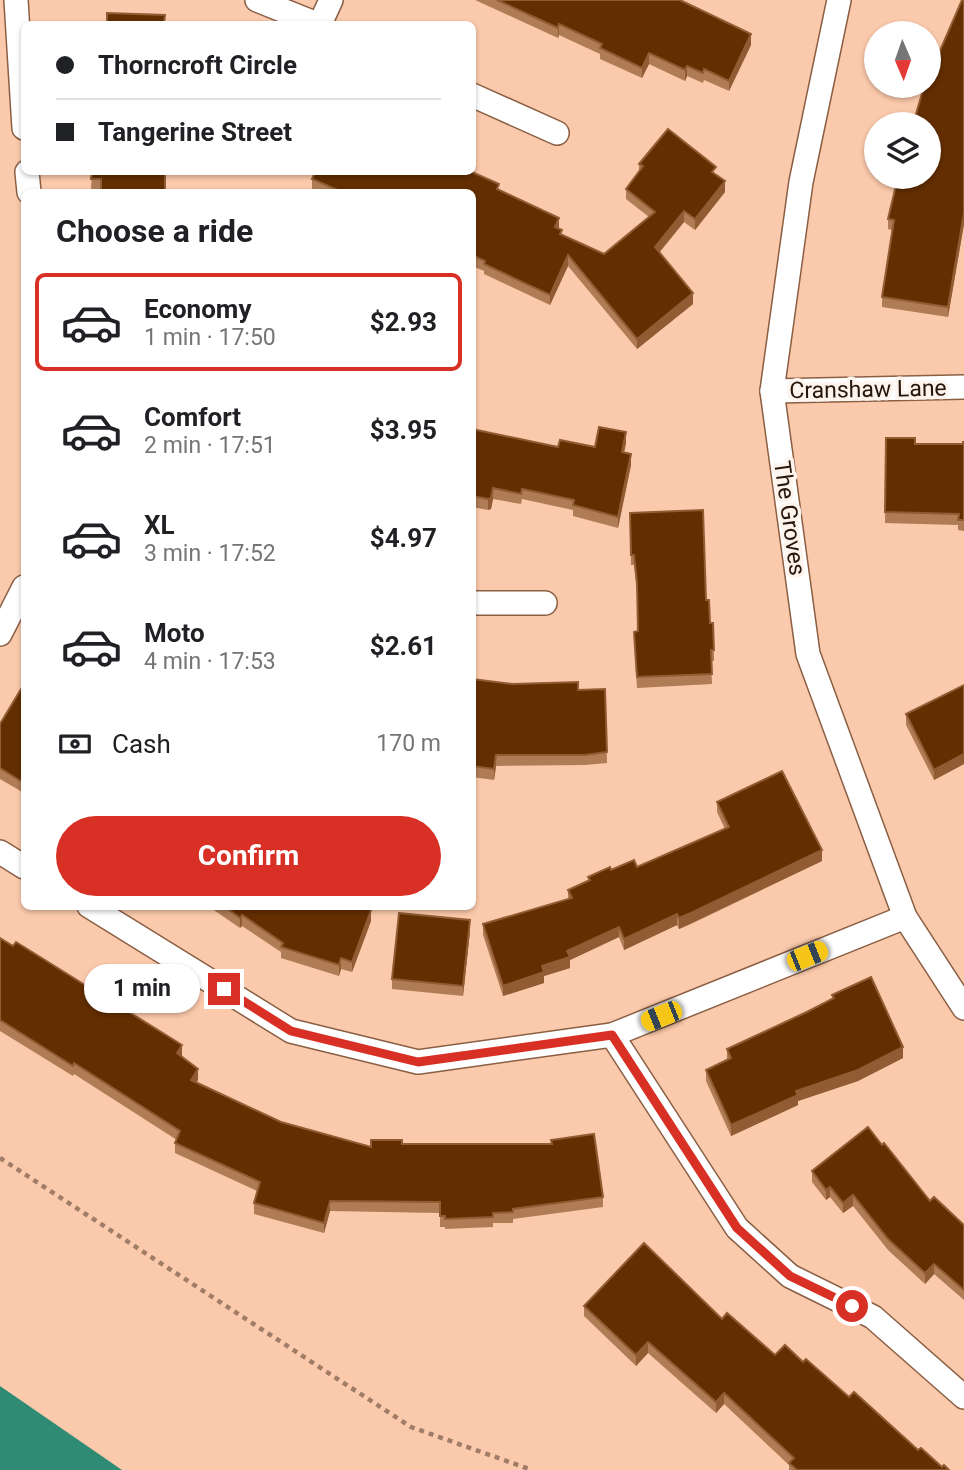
<!DOCTYPE html>
<meta charset="utf-8">
<style>
:root{--surface:#fff;--page:#f2f2f2;--text:#202124;--muted:#757577;--line:#e0e0e0;--accent:#d93025}
body{margin:0;font-family:Roboto,sans-serif;background:var(--page);color:var(--text);height:100vh;display:flex;flex-direction:column;font-size:26px;white-space:nowrap}
*{box-sizing:border-box;margin:0}
p{font-size:23px;color:var(--muted)}
.icon{flex:none;width:38px;height:38px;fill:none;stroke:currentColor;stroke-width:2;stroke-linecap:round;stroke-linejoin:round}
.map{position:relative;flex:1;overflow:hidden}
.drawer{position:absolute;left:21px;top:189px;width:455px;height:721px;display:flex;flex-direction:column;background:var(--surface);border-radius:10px;box-shadow:0 2px 5px #0004}
.drawer>*{flex:none}
.hud{position:absolute;left:21px;top:21px;width:455px;height:154px;border-radius:10px;box-shadow:0 2px 5px #0004;display:grid;align-content:center;height:154px;padding:0 35px;background:var(--surface)}
.needle{width:46px;rotate:178deg}
.tools{position:absolute;left:864px;top:21px;display:grid;gap:14px}
.tools a{display:grid;place-items:center;width:77px;height:77px;border-radius:50%;background:var(--surface);box-shadow:0 2px 5px #0004;font-size:35px}
.end{position:absolute;width:32px;height:32px;margin:-16px;border:9px solid #d93025;background:#fff;box-shadow:0 0 0 4px #fff}
.from{border-radius:50%}
.bubble{position:absolute;height:49px;border-radius:24px;background:var(--surface);box-shadow:0 2px 5px #0004;font-size:23px;font-weight:700;line-height:49px;text-align:center}
.car{position:absolute;width:21px;height:42px;margin:-21px -10px;border-radius:9px;box-shadow:0 0 5px 2px #0007;background:linear-gradient(#f5c518 24%,#345 0 40%,#f5c518 0 76%,#345 0 86%,#f5c518 0)}
.hud b{display:flex;align-items:center;gap:24px;height:66px;font-size:26px}
.hud b+b{border-top:2px solid var(--line)}
.hud i{width:18px;height:18px;background:var(--text)}
ul{padding:0;list-style:none}
li{display:flex;align-items:center;gap:21px;height:98px;margin:0 14px 10px;padding:0 21px;border:4px solid transparent;border-radius:10px}
li div{flex:1}
li b{display:block;font-size:26px}
li em{font-style:normal;font-weight:700}
li.selected{border-color:var(--accent)}
li>.icon{width:63px;height:63px;stroke-width:1.5}
h2{padding:0 35px;font-size:32px;line-height:84px}
.pay{display:flex;align-items:center;gap:18px;height:77px;padding:0 35px;font-size:26px}
.pay p{margin-inline-start:auto}
.action{display:flex;gap:14px;margin-top:auto;padding:14px 35px}
.action a{flex:1;height:80px;border-radius:42px;background:var(--accent);color:#fff;font-size:28px;font-weight:700;line-height:80px;text-align:center}
.map>svg:first-child{display:block}
.water{fill:#2f8b74}
.lines{fill:none;stroke-linecap:round;stroke-linejoin:round}
.street-casing{stroke:#8a5f44;stroke-width:26}
.path{stroke:#a17d67;stroke-width:4.5;stroke-dasharray:5 5;stroke-linecap:butt}
.street{stroke:#fff;stroke-width:23}
.wall{fill:#af7c56}
.shaded-wall{fill:#915c33}
.building{fill:#632e00;stroke:#915c33;stroke-width:2}
.route{stroke:#d93025;stroke-width:9}
.labels{text-anchor:middle;stroke-width:7;stroke-linejoin:round;paint-order:stroke}
.street-label{font-size:23px;fill:#27160a;stroke:#fef4ee}
</style>
<div class="map">
<svg width="964" height="1470" viewBox="0 0 964 1470">
<rect width="100%" height="100%" fill="#fbc9ab"/>
<path class="water" d="M 0,1386 L 122,1470 L 0,1470 Z"/>
<g class="lines">
<g class="street-casing">
<g id="street">
<path d="M 16,0 L 24,128"/>
<path d="M 257,0 L 317,24"/>
<path d="M 839,0 L 801,182 L 772,391 L 808,654 L 905,917 L 964,1008"/>
<path d="M 320,24 L 331,0"/>
<path d="M 472,95 L 557,133"/>
<path d="M 27,172 L 29,192"/>
<path d="M 772,391 L 964,387"/>
<path d="M 472,603 L 545,603"/>
<path d="M 0,634 L 24,587"/>
<path d="M 0,852 L 24,867"/>
<path d="M 89,906 L 291,1031 L 418,1062 L 612,1035 L 905,917"/>
<path d="M 612,1035 L 737,1228 L 790,1276 L 873,1317 L 964,1397"/>
</g>
</g>
<path class="path" d="M 0,1158 L 411,1427 L 532,1470"/>
<use href="#street" class="street"/>
</g>
<g class="wall">
<path d="M 475,0 L 680,0 L 751,45 L 729,91 L 704,80 L 703,83 L 687,76 L 685,81 L 649,64 L 642,78 L 600,59 L 600,54 L 559,35 L 558,38 Z"/>
<path d="M 964,0 L 964,224 L 948,317 L 882,307 L 882,297 L 892,230 L 888,229 L 888,219 Z"/>
<path d="M 639,164 L 716,175 L 725,192 L 695,230 L 684,222 L 660,252 L 693,304 L 637,349 L 568,266 L 550,305 L 484,274 L 484,271 L 472,266 L 472,192 L 319,192 L 312,189 L 312,179 L 499,190 L 559,229 L 562,235 L 604,254 L 649,217 L 626,199 L 626,189 L 639,172 Z"/>
<path d="M 92,172 L 165,172 L 101,189 L 91,189 Z"/>
<path d="M 472,429 L 558,447 L 595,447 L 626,443 L 624,452 L 631,465 L 618,528 L 573,516 L 573,510 L 522,499 L 521,504 L 493,499 L 491,509 L 488,510 L 472,507 Z"/>
<path d="M 886,438 L 915,444 L 963,444 L 964,442 L 964,531 L 958,530 L 958,525 L 885,523 Z"/>
<path d="M 630,513 L 706,600 L 714,650 L 714,661 L 711,661 L 712,684 L 637,688 L 634,642 L 638,631 L 637,593 L 634,565 L 631,565 Z"/>
<path d="M 472,679 L 513,684 L 578,690 L 605,689 L 607,763 L 585,765 L 496,766 L 494,780 L 472,777 Z"/>
<path d="M 24,684 L 24,793 L 0,779 L 0,724 Z"/>
<path d="M 964,685 L 964,764 L 934,780 L 906,725 L 906,714 Z"/>
<path d="M 717,802 L 822,861 L 691,924 L 679,929 L 677,925 L 624,950 L 619,937 L 570,960 L 570,968 L 544,976 L 544,983 L 503,996 L 483,935 L 483,924 L 568,899 L 568,890 L 588,881 L 588,877 L 611,870 L 637,867 L 725,829 L 717,812 Z"/>
<path d="M 208,906 L 360,906 L 371,921 L 352,972 L 341,969 L 339,976 L 281,958 L 281,952 L 242,926 L 240,928 Z"/>
<path d="M 470,931 L 463,996 L 392,989 L 392,979 Z"/>
<path d="M 0,938 L 131,1013 L 182,1056 L 198,1080 L 196,1083 L 256,1111 L 281,1122 L 371,1147 L 402,1144 L 551,1144 L 551,1140 L 603,1197 L 603,1207 L 513,1219 L 513,1223 L 493,1223 L 493,1227 L 445,1229 L 445,1227 L 440,1227 L 440,1213 L 330,1211 L 324,1233 L 254,1214 L 254,1203 L 257,1191 L 175,1153 L 175,1143 L 177,1140 L 74,1074 L 73,1076 L 0,1031 Z"/>
<path d="M 832,995 L 903,1058 L 858,1081 L 798,1101 L 798,1105 L 731,1136 L 706,1081 L 706,1070 L 727,1060 L 727,1049 L 832,999 Z"/>
<path d="M 882,1145 L 930,1201 L 964,1225 L 964,1300 L 934,1274 L 925,1284 L 888,1250 L 853,1206 L 843,1213 L 830,1197 L 826,1200 L 812,1182 L 812,1171 Z"/>
<path d="M 584,1306 L 722,1319 L 775,1355 L 803,1362 L 918,1450 L 942,1467 L 949,1470 L 789,1470 L 789,1465 L 724,1404 L 716,1413 L 648,1353 L 636,1366 L 584,1316 Z"/>
</g>
<g class="shaded-wall">
<path d="M 559,24 L 559,35 L 558,38 L 558,28 Z"/>
<path d="M 751,34 L 751,45 L 729,91 L 729,81 Z"/>
<path d="M 649,53 L 649,64 L 642,78 L 642,68 Z"/>
<path d="M 687,66 L 687,76 L 685,81 L 685,70 Z"/>
<path d="M 725,181 L 725,192 L 695,230 L 695,219 Z"/>
<path d="M 684,211 L 684,222 L 655,257 L 655,247 Z"/>
<path d="M 964,213 L 964,224 L 948,317 L 948,307 Z"/>
<path d="M 559,218 L 559,229 L 555,227 Z"/>
<path d="M 568,255 L 568,266 L 550,305 L 550,295 Z"/>
<path d="M 693,293 L 693,304 L 637,349 L 637,339 Z"/>
<path d="M 626,432 L 626,443 L 622,462 L 622,452 Z"/>
<path d="M 631,454 L 631,465 L 618,528 L 618,517 Z"/>
<path d="M 493,488 L 493,499 L 491,509 L 488,510 L 488,499 Z"/>
<path d="M 964,754 L 964,764 L 934,780 L 934,770 Z"/>
<path d="M 496,755 L 496,766 L 494,780 L 494,769 Z"/>
<path d="M 822,850 L 822,861 L 679,929 L 679,918 Z"/>
<path d="M 371,910 L 371,921 L 352,972 L 352,962 Z"/>
<path d="M 677,914 L 677,925 L 624,950 L 624,939 Z"/>
<path d="M 242,915 L 242,926 L 240,928 L 240,918 Z"/>
<path d="M 470,920 L 470,931 L 463,996 L 463,986 Z"/>
<path d="M 619,927 L 619,937 L 570,960 L 570,968 L 544,976 L 544,983 L 503,996 L 503,986 L 567,951 Z"/>
<path d="M 341,958 L 341,969 L 339,976 L 339,965 Z"/>
<path d="M 182,1045 L 182,1056 L 177,1063 L 177,1053 Z"/>
<path d="M 903,1047 L 903,1058 L 858,1081 L 798,1101 L 798,1105 L 731,1136 L 731,1125 L 796,1091 Z"/>
<path d="M 198,1069 L 198,1080 L 191,1091 L 191,1080 Z"/>
<path d="M 830,1187 L 830,1197 L 826,1200 L 826,1190 Z"/>
<path d="M 853,1195 L 853,1206 L 843,1213 L 843,1203 Z"/>
<path d="M 330,1201 L 330,1211 L 324,1233 L 324,1223 Z"/>
<path d="M 934,1264 L 934,1274 L 925,1284 L 925,1273 Z"/>
<path d="M 648,1342 L 648,1353 L 636,1366 L 636,1355 Z"/>
<path d="M 724,1393 L 724,1404 L 716,1413 L 716,1402 Z"/>
</g>
<g class="building">
<path d="M 497,0 L 680,0 L 751,34 L 729,81 L 704,69 L 703,73 L 687,66 L 685,70 L 649,53 L 642,68 L 600,48 L 602,44 L 559,24 L 558,28 Z"/>
<path d="M 962,0 L 964,0 L 964,213 L 948,307 L 882,297 L 894,220 L 888,219 L 898,177 L 929,177 L 929,124 L 913,124 L 923,90 L 925,86 L 929,86 L 929,76 Z"/>
<path d="M 107,13 L 165,15 L 164,24 L 107,24 Z"/>
<path d="M 668,129 L 716,167 L 712,172 L 725,181 L 695,219 L 684,211 L 655,247 L 693,293 L 637,339 L 568,255 L 550,295 L 484,264 L 485,261 L 472,255 L 472,192 L 342,192 L 312,179 L 315,172 L 472,172 L 499,184 L 497,189 L 559,218 L 555,227 L 562,230 L 560,234 L 604,254 L 655,212 L 626,189 L 643,166 L 639,164 Z"/>
<path d="M 92,172 L 165,172 L 165,192 L 101,192 L 101,179 L 91,179 Z"/>
<path d="M 599,427 L 626,432 L 622,452 L 631,454 L 618,517 L 573,505 L 574,500 L 522,489 L 521,494 L 493,488 L 491,498 L 488,499 L 472,496 L 472,429 L 558,447 L 560,440 L 595,447 Z"/>
<path d="M 886,438 L 915,438 L 915,444 L 963,444 L 963,442 L 964,442 L 964,520 L 958,520 L 959,514 L 885,512 Z"/>
<path d="M 703,510 L 706,600 L 709,600 L 710,623 L 713,623 L 714,650 L 711,650 L 712,674 L 637,677 L 634,632 L 638,631 L 637,583 L 634,555 L 631,555 L 630,513 Z"/>
<path d="M 472,679 L 513,684 L 578,682 L 578,690 L 605,689 L 607,752 L 585,755 L 496,755 L 494,769 L 472,766 Z"/>
<path d="M 24,684 L 24,783 L 0,768 L 0,724 Z"/>
<path d="M 964,685 L 964,754 L 934,770 L 906,714 Z"/>
<path d="M 782,771 L 822,850 L 691,913 L 679,918 L 677,914 L 624,939 L 619,927 L 567,951 L 570,957 L 542,966 L 544,972 L 503,986 L 483,924 L 572,898 L 568,890 L 590,880 L 588,877 L 610,867 L 611,870 L 634,860 L 637,867 L 729,827 L 717,802 Z"/>
<path d="M 224,906 L 360,906 L 371,910 L 352,962 L 341,958 L 339,965 L 281,947 L 283,943 L 242,915 L 240,918 Z"/>
<path d="M 399,913 L 470,920 L 463,986 L 392,979 Z"/>
<path d="M 0,938 L 13,946 L 16,942 L 93,990 L 95,987 L 131,1009 L 129,1012 L 182,1045 L 177,1053 L 198,1069 L 191,1080 L 281,1122 L 371,1147 L 371,1140 L 402,1140 L 402,1144 L 552,1144 L 551,1140 L 594,1134 L 603,1197 L 513,1209 L 513,1212 L 493,1213 L 493,1217 L 445,1219 L 445,1216 L 440,1216 L 440,1202 L 330,1201 L 324,1223 L 254,1203 L 260,1182 L 175,1143 L 180,1131 L 74,1063 L 73,1066 L 0,1020 Z"/>
<path d="M 871,977 L 903,1047 L 858,1070 L 796,1091 L 798,1095 L 731,1125 L 706,1070 L 731,1058 L 727,1049 L 807,1012 L 834,998 L 832,995 Z"/>
<path d="M 868,1127 L 882,1145 L 884,1143 L 930,1201 L 934,1197 L 964,1225 L 964,1290 L 934,1264 L 925,1273 L 888,1239 L 853,1195 L 843,1203 L 830,1187 L 826,1190 L 812,1171 Z"/>
<path d="M 644,1243 L 722,1319 L 727,1313 L 775,1355 L 785,1345 L 803,1362 L 806,1359 L 849,1397 L 854,1392 L 918,1450 L 921,1448 L 942,1467 L 944,1465 L 949,1470 L 797,1470 L 789,1463 L 794,1458 L 724,1393 L 716,1402 L 648,1342 L 636,1355 L 584,1306 Z"/>
</g>
<g class="lines">
<path class="route" d="M 224,989 L 291,1031 L 418,1062 L 612,1035 L 737,1228 L 790,1276 L 852,1306"/>
</g>
<g class="labels">
<g class="street-label">
<text transform="translate(868 389) rotate(-1)" y="8">Cranshaw Lane</text>
<text transform="translate(790 518) rotate(82)" y="8">The Groves</text>
</g>
</g>
</svg>
<div class="tools">
<a><svg class="needle" viewBox="-14 -14 28 28"><path d="M0-13l5 13h-10z" fill="#e53935"/><path d="M0 13l5-13h-10z" fill="#757577"/></svg></a>
<a><svg class="icon" aria-label="layers" viewBox="0 0 24 24"><path d="M12 4l9 5-9 5-9-5zM3 14l9 5 9-5"/></svg></a>
</div>
<i class="end from" style="left:852px;top:1306px"></i>
<i class="end" style="left:224px;top:989px"></i>
<div class="bubble" style="left:84px;top:964px;width:116px">1 min</div>
<i class="car" style="left:807px;top:956px;rotate:68deg"></i>
<i class="car" style="left:661px;top:1016px;rotate:248deg"></i>
<div class="hud">
<b><i class="from"></i>Thorncroft Circle</b>
<b><i></i>Tangerine Street</b>
</div>
<section class="drawer">
<h2>Choose a ride</h2>
<ul>
<li class="selected"><svg class="icon" aria-label="car" viewBox="0 0 24 24"><path d="M5 17H2v-5l4-1 3-4h7l3 4 3 1v5h-3M9 17h6M6 11h13"/><circle cx="7" cy="17" r="2"/><circle cx="17" cy="17" r="2"/></svg><div><b>Economy</b><p>1 min · 17:50</p></div><em>$2.93</em></li>
<li><svg class="icon" aria-label="car" viewBox="0 0 24 24"><path d="M5 17H2v-5l4-1 3-4h7l3 4 3 1v5h-3M9 17h6M6 11h13"/><circle cx="7" cy="17" r="2"/><circle cx="17" cy="17" r="2"/></svg><div><b>Comfort</b><p>2 min · 17:51</p></div><em>$3.95</em></li>
<li><svg class="icon" aria-label="car" viewBox="0 0 24 24"><path d="M5 17H2v-5l4-1 3-4h7l3 4 3 1v5h-3M9 17h6M6 11h13"/><circle cx="7" cy="17" r="2"/><circle cx="17" cy="17" r="2"/></svg><div><b>XL</b><p>3 min · 17:52</p></div><em>$4.97</em></li>
<li><svg class="icon" aria-label="car" viewBox="0 0 24 24"><path d="M5 17H2v-5l4-1 3-4h7l3 4 3 1v5h-3M9 17h6M6 11h13"/><circle cx="7" cy="17" r="2"/><circle cx="17" cy="17" r="2"/></svg><div><b>Moto</b><p>4 min · 17:53</p></div><em>$2.61</em></li>
</ul>
<div class="pay"><svg class="icon" aria-label="cash" viewBox="0 0 24 24"><path d="M3 7h18v10H3z"/><circle cx="12" cy="12" r="2"/></svg>Cash<p>170 m</p></div>
<div class="action"><a>Confirm</a></div>
</section>
</div>
